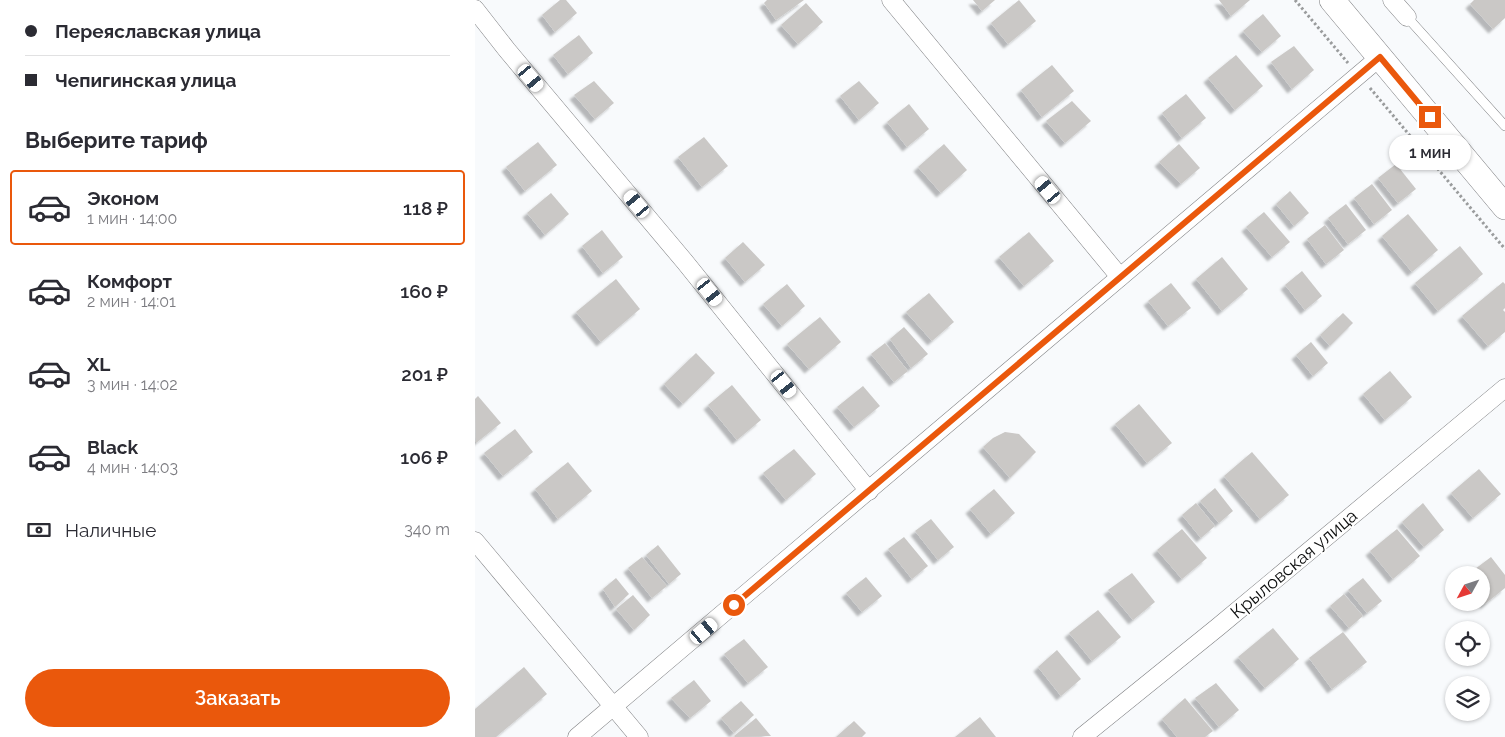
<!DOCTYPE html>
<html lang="ru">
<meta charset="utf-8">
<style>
:root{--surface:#fff;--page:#f7f7f7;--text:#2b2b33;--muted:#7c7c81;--line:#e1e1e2;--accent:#ea580c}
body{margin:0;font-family:Raleway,sans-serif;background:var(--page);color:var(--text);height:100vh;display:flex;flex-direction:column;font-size:19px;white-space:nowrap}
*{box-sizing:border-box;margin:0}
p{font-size:16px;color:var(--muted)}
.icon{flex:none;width:28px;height:28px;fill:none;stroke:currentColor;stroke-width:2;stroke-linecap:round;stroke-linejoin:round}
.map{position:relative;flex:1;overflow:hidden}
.panel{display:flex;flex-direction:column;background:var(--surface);width:475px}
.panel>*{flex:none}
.hud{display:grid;align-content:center;height:110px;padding:0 25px;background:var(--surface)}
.needle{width:32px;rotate:230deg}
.tools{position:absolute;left:970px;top:566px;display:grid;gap:10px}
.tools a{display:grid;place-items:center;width:45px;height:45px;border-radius:50%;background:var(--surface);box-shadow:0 1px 4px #0004;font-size:25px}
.end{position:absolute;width:22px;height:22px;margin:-11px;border:6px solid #ea580c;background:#fff;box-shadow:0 0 0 2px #fff}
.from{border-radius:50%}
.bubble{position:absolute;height:35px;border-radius:18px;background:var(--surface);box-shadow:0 1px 4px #0004;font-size:16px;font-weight:600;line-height:35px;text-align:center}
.car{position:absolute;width:15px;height:30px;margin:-15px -8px;border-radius:6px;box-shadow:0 0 4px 1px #0007;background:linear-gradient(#fff 24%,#345 0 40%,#fff 0 76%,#345 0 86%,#fff 0)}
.hud b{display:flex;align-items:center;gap:18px;height:48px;font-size:19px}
.hud b+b{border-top:1px solid var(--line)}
.hud i{width:12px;height:12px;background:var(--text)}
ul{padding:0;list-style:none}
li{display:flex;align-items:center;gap:15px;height:75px;margin:0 10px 8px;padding:0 15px;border:2px solid transparent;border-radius:5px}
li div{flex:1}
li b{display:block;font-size:19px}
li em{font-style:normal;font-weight:600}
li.selected{border-color:var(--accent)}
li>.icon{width:45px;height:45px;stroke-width:1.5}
h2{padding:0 25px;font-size:22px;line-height:60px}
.pay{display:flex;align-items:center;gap:12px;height:55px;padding:0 25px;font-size:19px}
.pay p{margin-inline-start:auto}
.action{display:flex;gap:10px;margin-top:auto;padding:10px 25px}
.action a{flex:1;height:58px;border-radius:30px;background:var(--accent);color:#fff;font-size:20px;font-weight:600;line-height:58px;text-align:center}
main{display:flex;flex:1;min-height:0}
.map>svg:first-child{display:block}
.building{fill:#cac8c6;filter:url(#shadow)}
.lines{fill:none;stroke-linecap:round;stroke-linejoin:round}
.lane-casing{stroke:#7d7e80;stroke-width:10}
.street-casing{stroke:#7d7e80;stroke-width:19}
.secondary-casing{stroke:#7d7e80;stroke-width:26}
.path{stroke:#9a9c9d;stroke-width:3;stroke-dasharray:2.5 2.5;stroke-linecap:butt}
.lane{stroke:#fff;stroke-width:9}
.street{stroke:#fff;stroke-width:18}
.secondary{stroke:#fff;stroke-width:25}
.route{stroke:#ea580c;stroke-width:6}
.labels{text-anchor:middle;stroke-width:4;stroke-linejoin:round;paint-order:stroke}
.street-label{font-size:18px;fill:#0d0e0e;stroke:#fff}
</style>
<main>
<section class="panel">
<div class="hud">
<b><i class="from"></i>Переяславская улица</b>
<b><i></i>Чепигинская улица</b>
</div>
<h2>Выберите тариф</h2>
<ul>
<li class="selected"><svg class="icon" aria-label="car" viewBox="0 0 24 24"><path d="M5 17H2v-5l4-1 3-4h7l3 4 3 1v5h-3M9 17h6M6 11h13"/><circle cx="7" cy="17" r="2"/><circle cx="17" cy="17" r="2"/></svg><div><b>Эконом</b><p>1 мин · 14:00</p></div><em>118 ₽</em></li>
<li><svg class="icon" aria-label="car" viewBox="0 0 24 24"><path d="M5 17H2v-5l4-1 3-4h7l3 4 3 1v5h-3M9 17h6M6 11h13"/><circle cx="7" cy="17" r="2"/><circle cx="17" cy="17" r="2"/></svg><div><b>Комфорт</b><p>2 мин · 14:01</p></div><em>160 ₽</em></li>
<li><svg class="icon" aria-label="car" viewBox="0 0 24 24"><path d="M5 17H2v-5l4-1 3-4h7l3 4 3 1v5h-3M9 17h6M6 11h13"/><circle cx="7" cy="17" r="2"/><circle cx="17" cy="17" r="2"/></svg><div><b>XL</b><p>3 мин · 14:02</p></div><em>201 ₽</em></li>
<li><svg class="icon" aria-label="car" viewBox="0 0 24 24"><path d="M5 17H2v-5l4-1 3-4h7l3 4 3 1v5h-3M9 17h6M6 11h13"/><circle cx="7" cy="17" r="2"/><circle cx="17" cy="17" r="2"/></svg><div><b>Black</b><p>4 мин · 14:03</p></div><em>106 ₽</em></li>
</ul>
<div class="pay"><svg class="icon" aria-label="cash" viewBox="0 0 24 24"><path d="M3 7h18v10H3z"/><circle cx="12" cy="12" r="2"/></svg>Наличные<p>340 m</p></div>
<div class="action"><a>Заказать</a></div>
</section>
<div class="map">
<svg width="1030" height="737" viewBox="0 0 1030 737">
<defs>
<filter id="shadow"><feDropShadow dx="-4.5" dy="4.5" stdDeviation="1" flood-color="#0004"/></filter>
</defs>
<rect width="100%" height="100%" fill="#f8fafc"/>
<g class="building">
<path d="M 85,0 L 91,0 L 102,13 L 80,32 L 67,15 Z"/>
<path d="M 292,0 L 329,0 L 301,20 L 289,3 Z"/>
<path d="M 498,0 L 520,0 L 507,11 Z"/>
<path d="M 544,0 L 561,21 L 533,44 L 516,23 Z"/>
<path d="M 744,0 L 775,0 L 756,16 Z"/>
<path d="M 999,0 L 1030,0 L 1030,18 L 1018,29 L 995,4 Z"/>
<path d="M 331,3 L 348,22 L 323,44 L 306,25 Z"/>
<path d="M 788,14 L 806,36 L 787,52 L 768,31 Z"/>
<path d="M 104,35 L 118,53 L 93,74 L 78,55 Z"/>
<path d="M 819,46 L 839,70 L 817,89 L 796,62 Z"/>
<path d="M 761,55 L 788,86 L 760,110 L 733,78 Z"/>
<path d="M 577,65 L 599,91 L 567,117 L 546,90 Z"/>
<path d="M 119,81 L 139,103 L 120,119 L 99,95 Z"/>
<path d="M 384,81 L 404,103 L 384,120 L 365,96 Z"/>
<path d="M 711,94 L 731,118 L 707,138 L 687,113 Z"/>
<path d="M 597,101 L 616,121 L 590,143 L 571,121 Z"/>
<path d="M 434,104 L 454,129 L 432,147 L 412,122 Z"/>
<path d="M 229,137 L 253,166 L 227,187 L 203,157 Z"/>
<path d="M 63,142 L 82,165 L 50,191 L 31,167 Z"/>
<path d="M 469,144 L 492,170 L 466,193 L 443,167 Z"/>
<path d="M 704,144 L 725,168 L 706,184 L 684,162 Z"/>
<path d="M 921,164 L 941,189 L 923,203 L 903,178 Z"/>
<path d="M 897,184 L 917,210 L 899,224 L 879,198 Z"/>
<path d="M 815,191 L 834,213 L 819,226 L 801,204 Z"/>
<path d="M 76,193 L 94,214 L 70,235 L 52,213 Z"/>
<path d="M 871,204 L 891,230 L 873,244 L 853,218 Z"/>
<path d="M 789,212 L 815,242 L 797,257 L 771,227 Z"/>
<path d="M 933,214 L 963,250 L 937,272 L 907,236 Z"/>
<path d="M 850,225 L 869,250 L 851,264 L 832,239 Z"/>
<path d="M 127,230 L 148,257 L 128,273 L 107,246 Z"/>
<path d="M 554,232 L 579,261 L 549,286 L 524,257 Z"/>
<path d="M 268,242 L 290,265 L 270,282 L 250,258 Z"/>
<path d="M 985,246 L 1008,274 L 963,311 L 940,283 Z"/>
<path d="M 747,257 L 773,289 L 747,311 L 721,279 Z"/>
<path d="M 827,271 L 847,296 L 830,310 L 810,285 Z"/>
<path d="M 141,279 L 165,309 L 126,342 L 101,312 Z"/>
<path d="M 1028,282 L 1030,284 L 1030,308 L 1028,310 L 1030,312 L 1030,332 L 1013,346 L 987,316 Z"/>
<path d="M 696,283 L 716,308 L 693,326 L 673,301 Z"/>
<path d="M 312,284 L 330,306 L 307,326 L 288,304 Z"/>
<path d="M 454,293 L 479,322 L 457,341 L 431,312 Z"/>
<path d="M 868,313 L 878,323 L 855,346 L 845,335 Z"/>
<path d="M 345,317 L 366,342 L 334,369 L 312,344 Z"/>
<path d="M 429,327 L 453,354 L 436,368 L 415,339 Z"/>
<path d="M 836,342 L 853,363 L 838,376 L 821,355 Z"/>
<path d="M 410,343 L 433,371 L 419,382 L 396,354 Z"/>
<path d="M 221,353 L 240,373 L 208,404 L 189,384 Z"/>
<path d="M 915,371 L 937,397 L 910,420 L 888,394 Z"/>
<path d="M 257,385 L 286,420 L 262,440 L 233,405 Z"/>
<path d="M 388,386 L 405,406 L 379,427 L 362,407 Z"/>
<path d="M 3,396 L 26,423 L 1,443 L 0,399 Z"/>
<path d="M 664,404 L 697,443 L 672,463 L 640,424 Z"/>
<path d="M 40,429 L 58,452 L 28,476 L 9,453 Z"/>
<path d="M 530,432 L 544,434 L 561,452 L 535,478 L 508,447 L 518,438 Z"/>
<path d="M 319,449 L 341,474 L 311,500 L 288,473 Z"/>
<path d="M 777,452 L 814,495 L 785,519 L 749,476 Z"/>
<path d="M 93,462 L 117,491 L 83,519 L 60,489 Z"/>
<path d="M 1004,469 L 1026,494 L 998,518 L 976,493 Z"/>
<path d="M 740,488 L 758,511 L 744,523 L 725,501 Z"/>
<path d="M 519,489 L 540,513 L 516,534 L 495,509 Z"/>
<path d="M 721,503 L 740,526 L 726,538 L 707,515 Z"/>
<path d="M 948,503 L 969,530 L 949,547 L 927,522 Z"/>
<path d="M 456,519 L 479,547 L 463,560 L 440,531 Z"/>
<path d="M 707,529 L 732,558 L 707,579 L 682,550 Z"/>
<path d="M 922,529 L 945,556 L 918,579 L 895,551 Z"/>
<path d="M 429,537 L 453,566 L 437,579 L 413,549 Z"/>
<path d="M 183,545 L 206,574 L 194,584 L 171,555 Z"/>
<path d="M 167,557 L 192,586 L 177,598 L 153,568 Z"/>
<path d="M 1016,557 L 1030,575 L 1030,588 L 1010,604 L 1006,600 L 1006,575 L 992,575 Z"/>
<path d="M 657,573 L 680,602 L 658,620 L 633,590 Z"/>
<path d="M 391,577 L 407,596 L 387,612 L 371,593 Z"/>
<path d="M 141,578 L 154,594 L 140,607 L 128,589 Z"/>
<path d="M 888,578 L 907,601 L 892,613 L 873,590 Z"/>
<path d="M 869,594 L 888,616 L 874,628 L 855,606 Z"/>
<path d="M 158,595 L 175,615 L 159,630 L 141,609 Z"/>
<path d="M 623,610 L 646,637 L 617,661 L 594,633 Z"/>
<path d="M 798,628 L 824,659 L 790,688 L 763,657 Z"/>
<path d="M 868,632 L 892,662 L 857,689 L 834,658 Z"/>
<path d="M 269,639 L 293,667 L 273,683 L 249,654 Z"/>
<path d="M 582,650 L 606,679 L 586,696 L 563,667 Z"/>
<path d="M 49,667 L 72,694 L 21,737 L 0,737 L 0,709 Z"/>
<path d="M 219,680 L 236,701 L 215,718 L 196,698 Z"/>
<path d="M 741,683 L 764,710 L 744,727 L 720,698 Z"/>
<path d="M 710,698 L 738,731 L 730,737 L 702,737 L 687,719 Z"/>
<path d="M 266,701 L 279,715 L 259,733 L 246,718 Z"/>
<path d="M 505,717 L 521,737 L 480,737 Z"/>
<path d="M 281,718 L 296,736 L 260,737 L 259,736 Z"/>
<path d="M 379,721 L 391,733 L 387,737 L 361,737 Z"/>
</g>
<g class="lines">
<g class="lane-casing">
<path id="lane" d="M 932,17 L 1030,126"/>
</g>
<g class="street-casing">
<g id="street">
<path d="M 416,0 L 645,277"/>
<path d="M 917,0 L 932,17"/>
<path d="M 0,9 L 32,50 L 210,262 L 394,491"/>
<path d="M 0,541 L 164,737"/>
<path d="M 102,737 L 905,57"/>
<path d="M 607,737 L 743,627 L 1030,388"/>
</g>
</g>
<g class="secondary-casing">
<path id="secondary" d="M 857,0 L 1030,207"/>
</g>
<g class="path">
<path d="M 820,0 L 873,63"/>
<path d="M 895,88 L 1030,249"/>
</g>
<use href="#lane" class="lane"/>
<use href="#street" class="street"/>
<use href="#secondary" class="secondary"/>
</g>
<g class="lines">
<path class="route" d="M 259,605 L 905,57 L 955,117"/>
</g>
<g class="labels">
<g class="street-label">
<text transform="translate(819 564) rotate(-40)" y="6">Крыловская улица</text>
</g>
</g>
</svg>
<div class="tools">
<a><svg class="needle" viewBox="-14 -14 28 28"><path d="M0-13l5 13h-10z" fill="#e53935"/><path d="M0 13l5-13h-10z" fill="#7c7c81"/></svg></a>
<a><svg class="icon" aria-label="locate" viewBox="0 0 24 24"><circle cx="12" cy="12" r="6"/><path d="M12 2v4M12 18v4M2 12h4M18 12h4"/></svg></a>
<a><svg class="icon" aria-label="layers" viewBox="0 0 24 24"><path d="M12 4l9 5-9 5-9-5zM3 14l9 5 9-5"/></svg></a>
</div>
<i class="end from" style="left:259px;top:605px"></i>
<i class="end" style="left:955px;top:117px"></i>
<div class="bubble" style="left:914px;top:135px;width:82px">1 мин</div>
<i class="car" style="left:56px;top:78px;rotate:140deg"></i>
<i class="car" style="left:573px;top:190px;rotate:320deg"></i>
<i class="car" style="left:162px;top:204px;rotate:320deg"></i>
<i class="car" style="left:235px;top:292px;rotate:141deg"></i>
<i class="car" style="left:309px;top:384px;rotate:141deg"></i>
<i class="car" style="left:229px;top:631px;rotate:50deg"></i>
</div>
</main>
